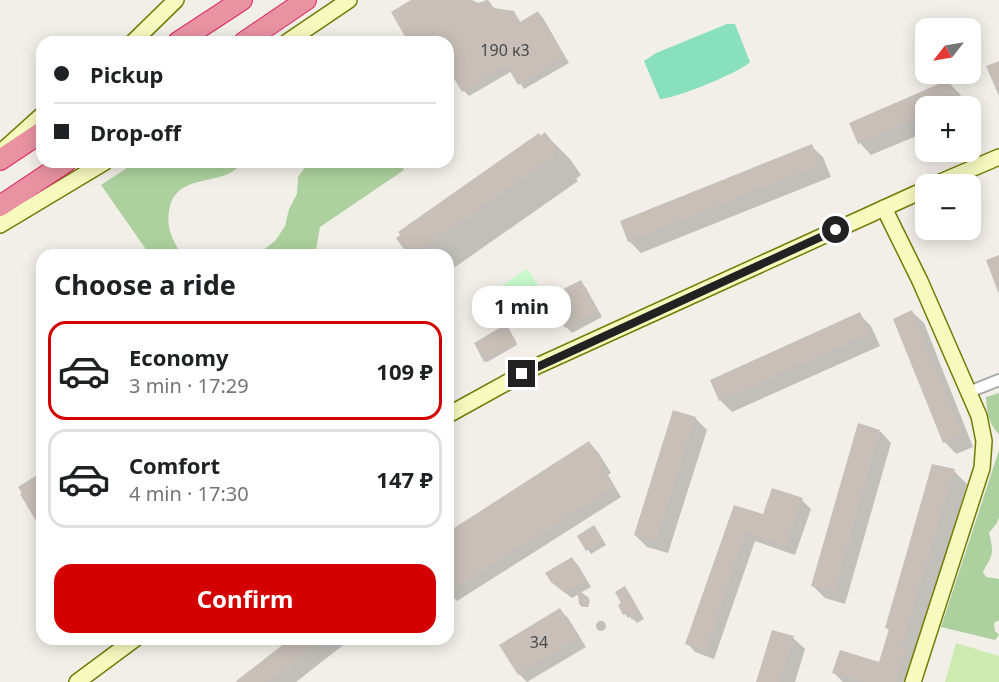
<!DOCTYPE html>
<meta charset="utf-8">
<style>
:root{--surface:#fff;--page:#f2f2f2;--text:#202124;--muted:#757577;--line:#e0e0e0;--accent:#d40000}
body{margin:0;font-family:"Noto Sans",sans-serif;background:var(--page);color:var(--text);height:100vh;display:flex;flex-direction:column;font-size:22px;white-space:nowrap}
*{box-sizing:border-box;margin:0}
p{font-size:20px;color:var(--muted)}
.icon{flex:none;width:33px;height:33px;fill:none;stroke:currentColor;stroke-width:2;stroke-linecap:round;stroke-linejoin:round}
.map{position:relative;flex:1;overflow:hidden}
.details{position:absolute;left:36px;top:249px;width:418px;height:396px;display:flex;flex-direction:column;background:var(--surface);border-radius:18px;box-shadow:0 3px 15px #0003}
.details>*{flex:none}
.top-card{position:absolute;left:36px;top:36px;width:418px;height:132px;border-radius:18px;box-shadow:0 3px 15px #0003;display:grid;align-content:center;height:132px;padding:0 18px;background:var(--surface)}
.needle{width:39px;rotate:239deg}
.tools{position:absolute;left:915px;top:18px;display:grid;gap:12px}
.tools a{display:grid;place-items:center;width:66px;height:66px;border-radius:12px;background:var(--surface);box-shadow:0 3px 15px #0003;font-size:30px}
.end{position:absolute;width:27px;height:27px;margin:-14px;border:8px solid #222;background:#fff;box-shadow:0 0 0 3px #fff}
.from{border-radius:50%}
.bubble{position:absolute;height:42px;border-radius:18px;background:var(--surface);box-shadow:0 3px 15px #0003;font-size:20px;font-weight:700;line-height:42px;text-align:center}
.top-card b{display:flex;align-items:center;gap:21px;height:57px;font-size:22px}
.top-card b+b{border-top:2px solid var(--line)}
.top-card i{width:15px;height:15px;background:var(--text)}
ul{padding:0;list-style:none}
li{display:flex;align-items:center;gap:18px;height:99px;margin:0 12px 9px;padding:0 6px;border:3px solid var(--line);border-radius:18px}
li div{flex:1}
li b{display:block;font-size:22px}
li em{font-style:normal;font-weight:700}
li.active{border-color:var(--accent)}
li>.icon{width:54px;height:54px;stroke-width:1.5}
h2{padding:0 18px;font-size:27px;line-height:72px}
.action{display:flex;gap:12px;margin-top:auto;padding:12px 18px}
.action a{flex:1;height:69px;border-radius:18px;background:var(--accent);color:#fff;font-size:24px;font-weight:700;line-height:69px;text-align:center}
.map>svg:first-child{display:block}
.grass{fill:#cdebb0}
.forest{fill:#add19e}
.park{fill:#c8facc}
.pitch{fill:#88e0be}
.shadow{fill:#0003}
.building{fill:#c7bfb8}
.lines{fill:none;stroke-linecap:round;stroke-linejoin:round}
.street-casing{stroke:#a9a9a9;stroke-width:14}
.secondary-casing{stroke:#707d05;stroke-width:18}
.highway-casing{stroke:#dc2a67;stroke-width:22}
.street{stroke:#fff;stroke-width:10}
.secondary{stroke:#f7fabf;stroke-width:15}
.highway{stroke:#e892a2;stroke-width:20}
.route{stroke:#222;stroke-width:8}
.labels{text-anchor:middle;stroke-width:4.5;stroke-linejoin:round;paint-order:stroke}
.number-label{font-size:16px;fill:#4b4948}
</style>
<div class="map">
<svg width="999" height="682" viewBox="0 0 999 682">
<rect width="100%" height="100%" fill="#f2efe9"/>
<path class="grass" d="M 956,643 L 999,656 L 999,682 L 945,682 Z"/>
<g class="forest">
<path d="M 136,162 L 242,162 C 226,188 180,171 170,206 C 165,225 172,240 182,255 L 150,255 L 101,185 Z"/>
<path d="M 309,162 L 399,162 L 404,170 L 320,227 L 316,250 L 308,255 L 257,255 L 275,241 L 285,226 L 289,209 L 297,194 L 298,177 Z"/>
<path d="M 999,393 L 999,434 C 988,424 987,412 986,397 Z"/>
<path d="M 999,450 L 999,517 L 997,523 L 989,533 C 991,541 994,551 990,559 C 988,564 985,567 983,572 L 986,577 L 999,579 L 999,620 L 994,623 L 995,631 L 999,635 L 995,640 L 941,627 Z"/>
</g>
<path class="park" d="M 527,269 L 538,285 L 510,305 L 499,288 Z"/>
<g class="pitch">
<path d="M 727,24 L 735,24 L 750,62 C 741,72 674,99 660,99 L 644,61 L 656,53 Z"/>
<path d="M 489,295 L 501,312 L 487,322 L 475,305 Z"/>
</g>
<g class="shadow">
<path d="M 413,0 L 469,0 L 478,5 L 486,0 L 495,9 L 513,12 L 521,23 L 538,13 L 543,18 L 569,63 L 524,89 L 512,71 L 469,96 L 464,91 L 448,42 L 410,42 Z"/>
<path d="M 948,82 L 960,94 L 966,106 L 926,106 L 926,132 L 871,155 L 860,143 L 851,124 Z"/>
<path d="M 545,134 L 570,159 L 581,175 L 576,179 L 578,181 L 448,272 L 448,255 L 410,255 Z"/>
<path d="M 811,146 L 823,157 L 831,177 L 641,253 L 630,242 L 622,222 Z"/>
<path d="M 580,282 L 586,288 L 602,317 L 572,333 L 566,327 Z"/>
<path d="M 912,312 L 924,323 L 973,447 L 956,454 L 945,442 Z"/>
<path d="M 859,314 L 871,326 L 880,346 L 732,412 L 721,401 L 712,380 Z"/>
<path d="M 507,328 L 517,345 L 487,362 L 485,361 Z"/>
<path d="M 695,418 L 707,430 L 668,553 L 647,547 L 635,535 Z"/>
<path d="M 880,431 L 891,443 L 845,604 L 825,598 L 813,586 Z"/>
<path d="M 589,443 L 598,452 L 611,473 L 608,475 L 621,497 L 457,601 L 449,593 Z"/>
<path d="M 954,471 L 967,484 L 914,661 L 913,682 L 843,682 L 834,673 L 880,664 L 890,631 L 886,627 Z"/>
<path d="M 802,500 L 811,509 L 795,555 L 755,541 L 714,659 L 695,652 L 687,643 L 735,506 L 764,516 Z"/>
<path d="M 597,530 L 606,545 L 591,554 L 579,536 Z"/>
<path d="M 572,559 L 578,565 L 591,587 L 580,593 L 590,601 L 588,607 L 585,607 L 580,603 L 579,594 L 572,598 L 559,588 Z"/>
<path d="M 628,591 L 644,619 L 637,623 L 631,616 L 628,618 L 625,614 Z"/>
<path d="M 560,610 L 568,618 L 586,647 L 527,682 L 519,674 L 501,645 Z"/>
<circle cx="601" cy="626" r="5"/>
<path d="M 793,638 L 805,649 L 795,682 L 757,682 Z"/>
<path d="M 292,639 L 351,639 L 296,682 L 237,682 Z"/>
</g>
<g class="building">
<path d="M 411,0 L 472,0 L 478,3 L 488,0 L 494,8 L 514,11 L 520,22 L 538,11 L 565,57 L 518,85 L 507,66 L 462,92 L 448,68 L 448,42 L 408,42 L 391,12 Z"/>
<path d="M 999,61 L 999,96 L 986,66 Z"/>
<path d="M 948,80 L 958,102 L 946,106 L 926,106 L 926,115 L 858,144 L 849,123 Z"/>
<path d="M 545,132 L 558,150 L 553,153 L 555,156 L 414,255 L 408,255 L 396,238 L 400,235 L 398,232 L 539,133 L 541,136 Z"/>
<path d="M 812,144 L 820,165 L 628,242 L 620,221 Z"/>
<path d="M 999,255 L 999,292 L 998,292 L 986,260 Z"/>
<path d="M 581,280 L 597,311 L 565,328 L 548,297 Z"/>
<path d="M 912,310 L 963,435 L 943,443 L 893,319 Z"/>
<path d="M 860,312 L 870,334 L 719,401 L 710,380 Z"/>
<path d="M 506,324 L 517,343 L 484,362 L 474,343 Z"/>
<path d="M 673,410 L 696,417 L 656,542 L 634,535 Z"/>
<path d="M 858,423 L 880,430 L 834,593 L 811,586 Z"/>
<path d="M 589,441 L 604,464 L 601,466 L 614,488 L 448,593 L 448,532 Z"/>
<path d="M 932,464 L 955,469 L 901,649 L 906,650 L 896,682 L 860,682 L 832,673 L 840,650 L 879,662 L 889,629 L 885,628 Z"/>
<path d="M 37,475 L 42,483 L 42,531 L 20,494 L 22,493 L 18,487 Z"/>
<path d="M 772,488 L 803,498 L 786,547 L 746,533 L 705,651 L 685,644 L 734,505 L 763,514 Z"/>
<path d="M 594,525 L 603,540 L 586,551 L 577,536 Z"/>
<path d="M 572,557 L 586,581 L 565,593 L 551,582 L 545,573 Z"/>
<path d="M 625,586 L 641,615 L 632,620 L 628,613 L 623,615 L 618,605 L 621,603 L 615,592 Z"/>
<path d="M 577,589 L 589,598 L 589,603 L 587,606 L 582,607 L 579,604 Z"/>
<path d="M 560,608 L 579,639 L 518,675 L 499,645 Z"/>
<path d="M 772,630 L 794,636 L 780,682 L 756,682 Z"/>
<path d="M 290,639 L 324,639 L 270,682 L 235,682 Z"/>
</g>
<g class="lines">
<g class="street-casing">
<path id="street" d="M 969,392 L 999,380"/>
</g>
<g class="secondary-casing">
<g id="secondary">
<path d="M 133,42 L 176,0"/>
<path d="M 287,42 L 349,0"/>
<path d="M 2,151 L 42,115"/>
<path d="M 936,184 L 999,157"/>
<path d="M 884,208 L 920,281 L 979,416 L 984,441 L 982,468 L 913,682"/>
<path d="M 0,225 L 105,162"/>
<path d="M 448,415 L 535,367 L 926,189"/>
<path d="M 77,682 L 135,639"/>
</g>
</g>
<g class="highway-casing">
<g id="highway">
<path d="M 178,42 L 242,0"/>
<path d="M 244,42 L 306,0"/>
<path d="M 0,160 L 42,132"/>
<path d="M 0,206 L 66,162"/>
</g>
</g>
<use href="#street" class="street"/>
<use href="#secondary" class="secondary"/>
<use href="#highway" class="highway"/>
</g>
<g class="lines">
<path class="route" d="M 522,374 L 836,230"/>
</g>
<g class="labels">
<g class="number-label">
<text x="505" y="56">190 к3</text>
<text x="539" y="648">34</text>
</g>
</g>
</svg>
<div class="tools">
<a><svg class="needle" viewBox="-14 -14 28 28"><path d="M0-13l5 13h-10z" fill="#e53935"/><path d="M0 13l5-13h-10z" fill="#757577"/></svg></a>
<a>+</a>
<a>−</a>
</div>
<i class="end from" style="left:836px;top:230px"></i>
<i class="end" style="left:522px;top:374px"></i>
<div class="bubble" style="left:472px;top:286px;width:99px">1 min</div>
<div class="top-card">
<b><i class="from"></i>Pickup</b>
<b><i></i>Drop-off</b>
</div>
<section class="details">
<h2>Choose a ride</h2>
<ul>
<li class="active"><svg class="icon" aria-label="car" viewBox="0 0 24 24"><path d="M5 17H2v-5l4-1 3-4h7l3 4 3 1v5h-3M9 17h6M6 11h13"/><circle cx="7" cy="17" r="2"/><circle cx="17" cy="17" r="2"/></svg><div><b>Economy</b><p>3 min · 17:29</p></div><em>109 ₽</em></li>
<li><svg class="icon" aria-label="car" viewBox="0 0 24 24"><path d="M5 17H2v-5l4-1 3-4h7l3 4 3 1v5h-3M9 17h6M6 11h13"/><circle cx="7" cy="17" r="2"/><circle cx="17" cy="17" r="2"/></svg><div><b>Comfort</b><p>4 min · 17:30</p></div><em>147 ₽</em></li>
</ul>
<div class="action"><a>Confirm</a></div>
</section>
</div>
